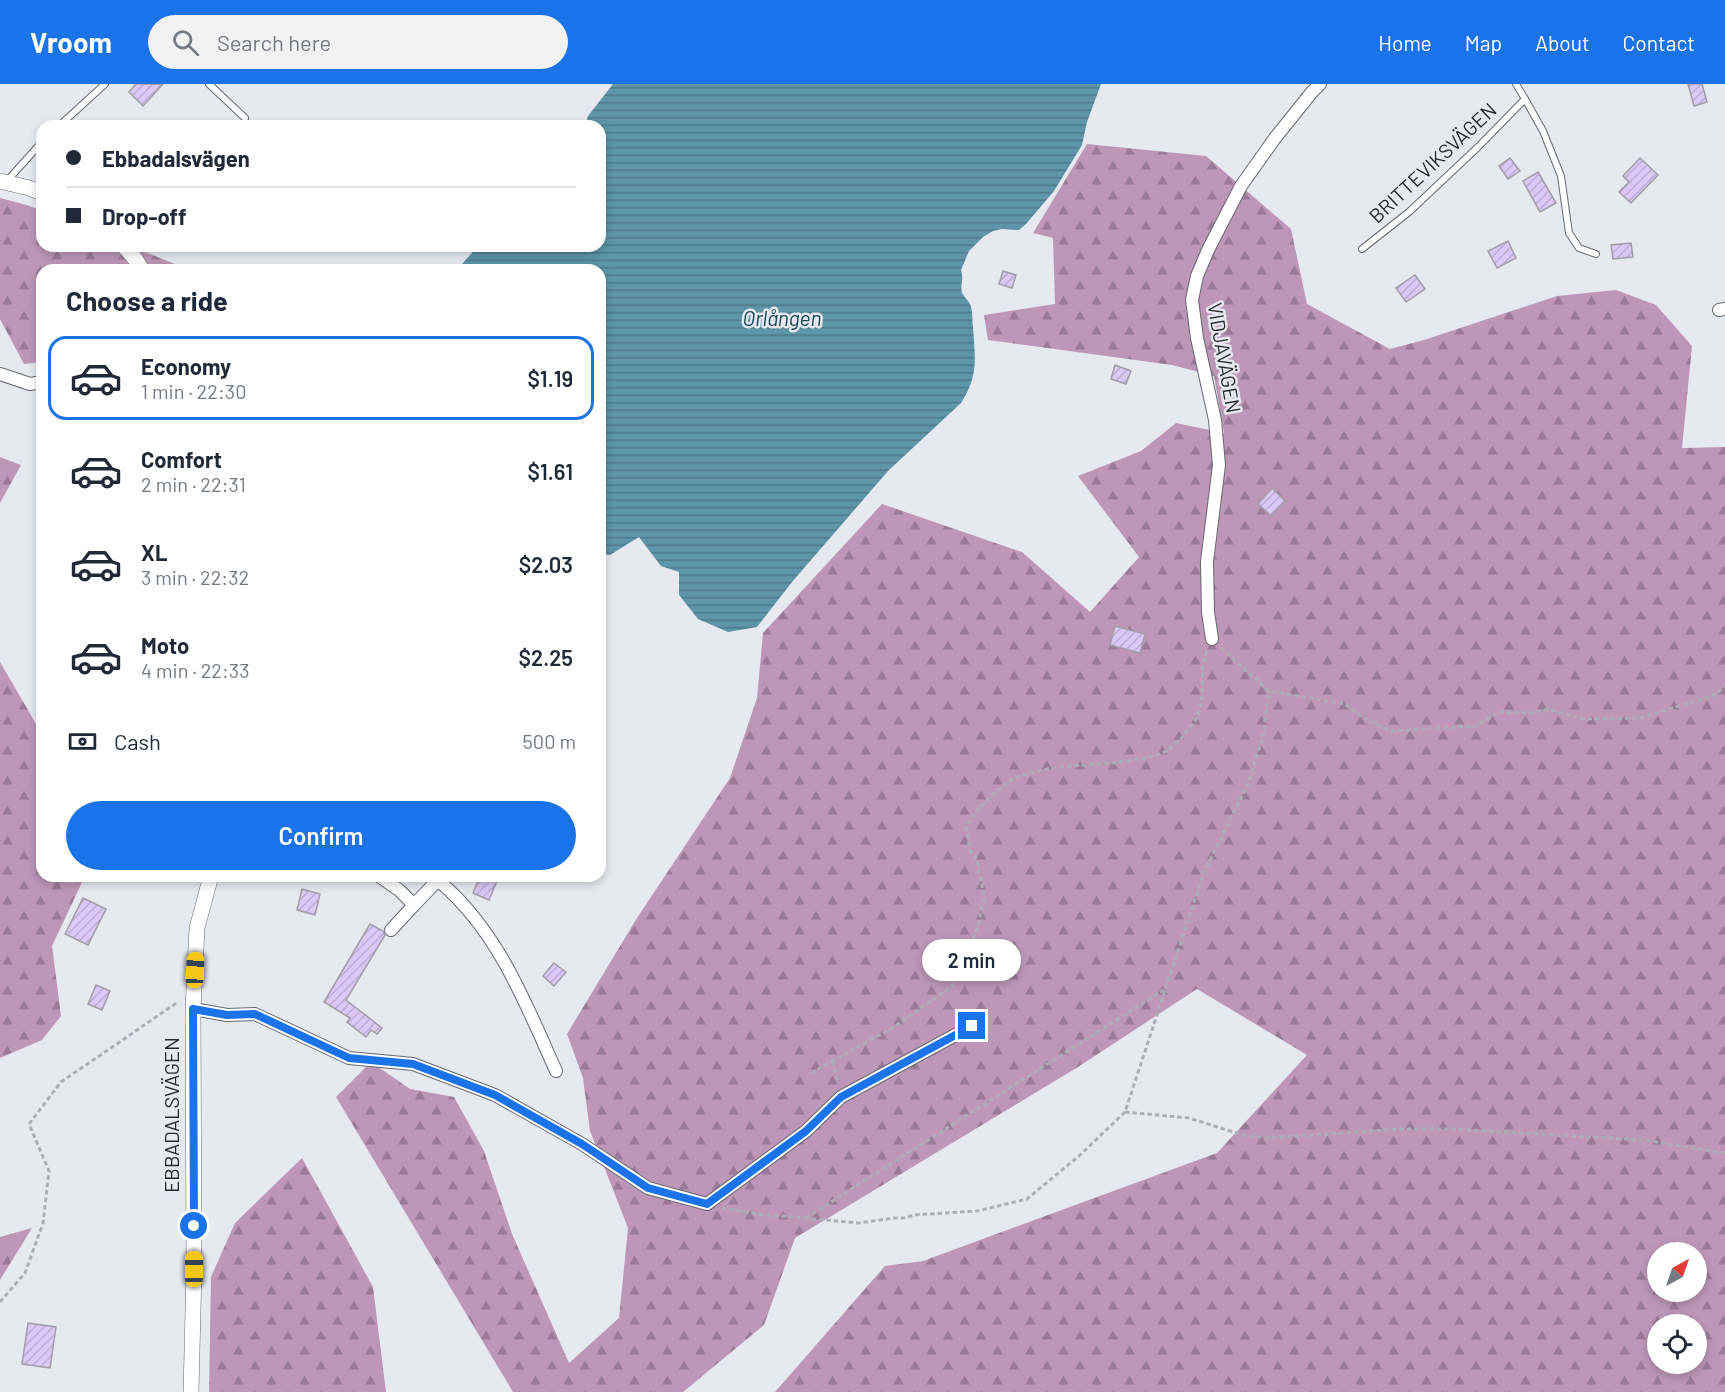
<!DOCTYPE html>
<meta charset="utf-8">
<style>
:root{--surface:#fff;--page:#f2f2f3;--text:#1f2937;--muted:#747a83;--line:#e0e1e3;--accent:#1a73e8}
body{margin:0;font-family:Barlow,sans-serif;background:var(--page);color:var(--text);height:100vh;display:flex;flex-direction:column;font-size:22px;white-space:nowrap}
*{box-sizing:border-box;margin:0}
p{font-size:20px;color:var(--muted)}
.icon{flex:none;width:33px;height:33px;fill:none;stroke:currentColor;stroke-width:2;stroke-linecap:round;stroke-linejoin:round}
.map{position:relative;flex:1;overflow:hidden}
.side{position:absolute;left:36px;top:180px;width:570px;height:618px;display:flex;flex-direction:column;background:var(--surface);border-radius:18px;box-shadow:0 3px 9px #0003}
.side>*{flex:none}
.hud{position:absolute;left:36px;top:36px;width:570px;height:132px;border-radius:18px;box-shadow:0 3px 9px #0003;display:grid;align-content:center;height:132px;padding:0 30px;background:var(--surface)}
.needle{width:39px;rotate:40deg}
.fabs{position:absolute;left:1647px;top:1158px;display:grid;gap:12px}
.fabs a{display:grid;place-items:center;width:60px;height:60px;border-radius:50%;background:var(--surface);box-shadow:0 3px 9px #0003;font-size:30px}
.end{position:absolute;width:27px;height:27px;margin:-14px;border:8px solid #1a73e8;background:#fff;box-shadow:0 0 0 3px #fff}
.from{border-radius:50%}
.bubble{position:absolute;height:42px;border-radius:21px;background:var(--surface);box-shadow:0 3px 9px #0003;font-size:20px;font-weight:600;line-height:42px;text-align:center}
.car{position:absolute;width:18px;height:36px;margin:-18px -9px;border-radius:8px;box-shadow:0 0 4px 2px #0007;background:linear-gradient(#f5c518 24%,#345 0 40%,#f5c518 0 76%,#345 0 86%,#f5c518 0)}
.hud b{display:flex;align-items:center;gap:21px;height:57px;font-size:22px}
.hud b+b{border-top:2px solid var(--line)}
.hud i{width:15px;height:15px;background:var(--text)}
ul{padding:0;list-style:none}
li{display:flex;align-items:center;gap:18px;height:84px;margin:0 12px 9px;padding:0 18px;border:3px solid transparent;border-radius:18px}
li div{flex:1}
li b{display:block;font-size:22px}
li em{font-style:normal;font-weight:600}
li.selected{border-color:var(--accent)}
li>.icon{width:54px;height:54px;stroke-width:1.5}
h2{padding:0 30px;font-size:27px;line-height:72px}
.pay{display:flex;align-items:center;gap:15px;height:66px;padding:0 30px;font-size:22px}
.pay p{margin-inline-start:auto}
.action{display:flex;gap:12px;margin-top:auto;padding:12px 30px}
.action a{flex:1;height:69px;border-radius:36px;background:var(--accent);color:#fff;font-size:24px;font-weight:600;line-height:69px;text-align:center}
header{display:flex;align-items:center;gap:36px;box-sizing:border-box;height:84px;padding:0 30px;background:var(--accent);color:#fff}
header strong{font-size:28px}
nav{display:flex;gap:33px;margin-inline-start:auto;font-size:21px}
.search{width:420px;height:54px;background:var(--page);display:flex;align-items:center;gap:15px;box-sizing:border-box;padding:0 21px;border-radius:33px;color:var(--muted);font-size:22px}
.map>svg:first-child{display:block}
.forest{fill:url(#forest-firs);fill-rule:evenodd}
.water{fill:url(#water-rules)}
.building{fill:url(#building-hatch);stroke:#a09da5;stroke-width:1.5}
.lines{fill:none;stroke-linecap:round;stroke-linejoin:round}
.service-casing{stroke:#67686f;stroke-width:8}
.minor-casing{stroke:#67686f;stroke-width:14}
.tertiary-casing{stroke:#67686f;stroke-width:16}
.path{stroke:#adaeb5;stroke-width:3;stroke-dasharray:4.5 3;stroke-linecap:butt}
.service{stroke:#fff;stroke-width:6}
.minor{stroke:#fff;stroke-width:12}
.tertiary{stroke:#fff;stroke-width:15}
.route{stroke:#1a73e8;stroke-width:8}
.labels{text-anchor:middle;stroke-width:5;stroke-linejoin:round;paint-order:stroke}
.street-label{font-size:20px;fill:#27272a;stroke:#e7e9f1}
.water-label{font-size:21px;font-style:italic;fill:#184757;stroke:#e7e9f1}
</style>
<header>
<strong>Vroom</strong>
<div class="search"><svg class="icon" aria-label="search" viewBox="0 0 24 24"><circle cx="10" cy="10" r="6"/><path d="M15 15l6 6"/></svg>Search here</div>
<nav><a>Home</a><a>Map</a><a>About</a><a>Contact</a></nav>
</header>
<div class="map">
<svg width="1725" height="1308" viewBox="0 0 1725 1308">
<defs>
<pattern id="forest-firs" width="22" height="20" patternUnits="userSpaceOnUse" patternTransform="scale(1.5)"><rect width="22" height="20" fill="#bd96b8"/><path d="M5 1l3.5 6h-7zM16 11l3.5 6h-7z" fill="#9a7a96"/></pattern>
<pattern id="water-rules" width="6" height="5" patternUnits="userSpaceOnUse" patternTransform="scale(1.5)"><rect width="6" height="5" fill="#5e95a9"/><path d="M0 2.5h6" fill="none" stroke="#4e7a8a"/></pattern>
<pattern id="building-hatch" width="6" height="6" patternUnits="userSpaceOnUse" patternTransform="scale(1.5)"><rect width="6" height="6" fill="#dbc8f6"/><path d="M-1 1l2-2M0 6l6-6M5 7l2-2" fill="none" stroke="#bcacd3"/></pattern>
</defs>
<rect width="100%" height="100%" fill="#e7e9f1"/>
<g class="forest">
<path d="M 1087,60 L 1206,72 L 1291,145 L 1307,220 L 1390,265 L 1424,256 L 1557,212 L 1616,206 L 1656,221 L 1692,262 L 1682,364 L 1725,363 L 1725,1308 L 775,1308 L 885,1182 L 923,1177 L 1217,1069 L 1307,971 L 1197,905 L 1078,983 L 795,1154 L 764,1241 L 683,1308 L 513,1308 L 336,1013 L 371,978 L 410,1005 L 454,1013 L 484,1067 L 512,1150 L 569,1279 L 619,1234 L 628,1144 L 590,1047 L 583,994 L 567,950 L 637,834 L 730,694 L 757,614 L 763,549 L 882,420 L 1022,468 L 1090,528 L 1139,473 L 1078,392 L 1141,367 L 1176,339 L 1224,349 L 1214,292 L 1172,281 L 988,256 L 984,231 L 1055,220 L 1053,154 L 1033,149 ZM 1658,1168 L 1696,1168 L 1696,1208 L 1658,1208 ZM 1658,1240 L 1696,1240 L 1696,1280 L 1658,1280 Z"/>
<path d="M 0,114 L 27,121 L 42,127 L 42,162 L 130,162 L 190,186 L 42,186 L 42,278 L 24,280 L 0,235 Z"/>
<path d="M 0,373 L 21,381 L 0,419 Z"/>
<path d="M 0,578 L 42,650 L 42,792 L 85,792 L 52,862 L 61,932 L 42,956 L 0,974 Z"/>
<path d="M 302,1074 L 373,1203 L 386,1308 L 209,1308 L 211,1193 L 235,1139 Z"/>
<path d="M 32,1144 L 0,1196 L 0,1153 Z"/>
</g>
<path class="water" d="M 613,0 L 1101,0 L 1087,38 L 1082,61 L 1054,107 L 1026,140 L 1019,146 L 1002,145 L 993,147 L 983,153 L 969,167 L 961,186 C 964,194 960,202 962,209 C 964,213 968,216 970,220 C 973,226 972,236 973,243 C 975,274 979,291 961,319 L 888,387 L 792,498 L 757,543 L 728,548 L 698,535 L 679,511 L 679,488 L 661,482 L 639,453 L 610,471 L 600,470 L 600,186 L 460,186 L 462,180 L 478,162 L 600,162 L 600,42 L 585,42 L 588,32 Z"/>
<g class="building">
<path d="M 136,0 L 163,0 L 143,22 L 129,8 Z"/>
<path d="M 1688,0 L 1702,0 L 1707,18 L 1694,22 Z"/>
<path d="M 1510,74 L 1520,87 L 1508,95 L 1499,82 Z"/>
<path d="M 1640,74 L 1658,91 L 1631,119 L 1619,108 L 1629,98 L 1623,92 Z"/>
<path d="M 1538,88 L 1556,119 L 1540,128 L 1523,97 Z"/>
<path d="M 1508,157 L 1516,174 L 1497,184 L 1488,167 Z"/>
<path d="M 1631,159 L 1633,173 L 1613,175 L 1611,161 Z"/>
<path d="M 1003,187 L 1016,191 L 1012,204 L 999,200 Z"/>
<path d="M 1415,191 L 1425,205 L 1406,218 L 1396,204 Z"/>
<path d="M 1115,281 L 1131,287 L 1126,300 L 1111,295 Z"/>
<path d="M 1272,404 L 1285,417 L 1271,432 L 1258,420 Z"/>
<path d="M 1115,542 L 1145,550 L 1140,569 L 1110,561 Z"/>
<path d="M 480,792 L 499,792 L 489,816 L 473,809 Z"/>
<path d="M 302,805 L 320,810 L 315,831 L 297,826 Z"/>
<path d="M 83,814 L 106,825 L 88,861 L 65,850 Z"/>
<path d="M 370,840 L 383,847 L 385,851 L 346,916 L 382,944 L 377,950 L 371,946 L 366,953 L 347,938 L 350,934 L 324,918 Z"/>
<path d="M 554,879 L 566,888 L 554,902 L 543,892 Z"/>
<path d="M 96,901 L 110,907 L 102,926 L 88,920 Z"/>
<path d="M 28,1239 L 56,1243 L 50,1284 L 22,1280 Z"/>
</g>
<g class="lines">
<g class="service-casing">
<g id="service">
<path d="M 209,0 L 245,34"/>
<path d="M 1525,15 L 1543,47 L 1561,92 L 1569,149 L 1579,164 L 1596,170"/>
<path d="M 59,42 L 105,0"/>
<path d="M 6,98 L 42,58"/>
<path d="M 1362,165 L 1409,128 L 1478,63 L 1525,15 L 1516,0"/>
</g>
</g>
<g class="minor-casing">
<g id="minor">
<path d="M 1719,226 L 1725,225"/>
<path d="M 0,290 L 30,300 L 42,298"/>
<path d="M 1212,555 L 1208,528 L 1207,478 L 1219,381 L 1215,336 L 1197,254 L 1192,216 L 1197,192 L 1208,166 L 1241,102 L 1275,54 L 1312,8 L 1320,0"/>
<path d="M 379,792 L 399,806 L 414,821 L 435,799 L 440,798 C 498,847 526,920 556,987"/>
<path d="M 391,846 L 414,821"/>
<path d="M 193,925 L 227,931 L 255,930 L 349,974 L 413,980 L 495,1011 L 582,1060 L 648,1104 L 707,1120 L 806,1047 L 841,1013 L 972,942"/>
</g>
</g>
<g class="tertiary-casing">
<g id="tertiary">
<path d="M 0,97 L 29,104 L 42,109"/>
<path d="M 124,162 L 136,176 L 142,186"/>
<path d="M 191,1308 L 194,1186 L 193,925 L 197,844 L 211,792"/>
</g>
</g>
<g class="path">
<path d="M 1221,564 L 1269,607 L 1345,620 L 1362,633 L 1391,647 L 1476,642 L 1499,628 L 1531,629 L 1548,625 L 1583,635 L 1639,634 L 1712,612 L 1725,603"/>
<path d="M 833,977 L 838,999"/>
<path d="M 811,989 L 894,943 L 951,903 L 979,840 L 984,812 L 977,775 L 970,766 L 966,743 C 969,738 972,733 976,728 C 981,721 1006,698 1013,695 C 1058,675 1114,686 1162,669 C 1174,665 1191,644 1197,633 C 1207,612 1198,587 1207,566"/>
<path d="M 1125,1028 L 1189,1034 L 1243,1051 L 1269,1054 L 1400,1045 L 1450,1045 L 1644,1056 L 1725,1069"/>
<path d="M 722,1124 L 758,1130 L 859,1139 L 894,1134 L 906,1134 L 913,1131 L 977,1127 L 1027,1115 L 1079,1072 L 1125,1028 L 1204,788 L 1248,700 L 1263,651 L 1269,607"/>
<path d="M 806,1134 L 1165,905"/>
<path d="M 0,1218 L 25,1189 L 43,1139 L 49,1087 L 29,1040 L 61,998 L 178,918"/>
</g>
<use href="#service" class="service"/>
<use href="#minor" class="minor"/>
<use href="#tertiary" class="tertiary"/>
</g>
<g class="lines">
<path class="route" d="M 194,1142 L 193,925 L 227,931 L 255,930 L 349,974 L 413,980 L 495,1011 L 582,1060 L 648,1104 L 707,1120 L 806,1047 L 841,1013 L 972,942"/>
</g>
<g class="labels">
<g class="street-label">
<text transform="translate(1433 79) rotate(-43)" y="7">BRITTEVIKSVÄGEN</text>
<text transform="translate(1224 274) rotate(80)" y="7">VIDJAVÄGEN</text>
<text transform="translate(172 1031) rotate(-90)" y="7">EBBADALSVÄGEN</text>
</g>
<g class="water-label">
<text x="782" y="242">Orlången</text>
</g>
</g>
</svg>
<div class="fabs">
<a><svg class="needle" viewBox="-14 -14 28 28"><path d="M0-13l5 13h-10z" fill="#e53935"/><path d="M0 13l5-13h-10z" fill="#747a83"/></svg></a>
<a><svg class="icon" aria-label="locate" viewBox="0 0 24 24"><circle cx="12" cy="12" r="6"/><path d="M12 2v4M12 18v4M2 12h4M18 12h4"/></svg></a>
</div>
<i class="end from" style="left:194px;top:1142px"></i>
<i class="end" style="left:972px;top:942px"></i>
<div class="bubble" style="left:922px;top:855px;width:99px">2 min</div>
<i class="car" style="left:195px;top:886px;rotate:3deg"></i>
<i class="car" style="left:194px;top:1185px;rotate:0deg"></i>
<div class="hud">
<b><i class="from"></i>Ebbadalsvägen</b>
<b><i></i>Drop-off</b>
</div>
<section class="side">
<h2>Choose a ride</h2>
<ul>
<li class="selected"><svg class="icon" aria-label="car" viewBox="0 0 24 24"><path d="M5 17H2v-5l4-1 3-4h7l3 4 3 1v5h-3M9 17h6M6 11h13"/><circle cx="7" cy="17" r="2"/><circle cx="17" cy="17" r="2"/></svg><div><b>Economy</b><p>1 min · 22:30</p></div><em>$1.19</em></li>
<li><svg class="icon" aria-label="car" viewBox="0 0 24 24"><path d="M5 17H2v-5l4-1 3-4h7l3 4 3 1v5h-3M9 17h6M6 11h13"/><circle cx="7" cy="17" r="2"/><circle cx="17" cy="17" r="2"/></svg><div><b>Comfort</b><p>2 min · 22:31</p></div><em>$1.61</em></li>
<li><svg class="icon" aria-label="car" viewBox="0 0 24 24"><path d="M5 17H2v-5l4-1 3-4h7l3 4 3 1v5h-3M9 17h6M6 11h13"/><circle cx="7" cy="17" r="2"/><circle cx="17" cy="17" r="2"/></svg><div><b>XL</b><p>3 min · 22:32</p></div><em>$2.03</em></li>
<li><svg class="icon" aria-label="car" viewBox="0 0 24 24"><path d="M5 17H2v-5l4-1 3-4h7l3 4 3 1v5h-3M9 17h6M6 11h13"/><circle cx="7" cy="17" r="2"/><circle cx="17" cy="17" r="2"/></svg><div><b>Moto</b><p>4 min · 22:33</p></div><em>$2.25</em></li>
</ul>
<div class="pay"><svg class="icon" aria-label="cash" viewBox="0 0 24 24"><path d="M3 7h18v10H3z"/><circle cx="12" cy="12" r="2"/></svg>Cash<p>500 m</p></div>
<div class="action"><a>Confirm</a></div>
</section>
</div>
